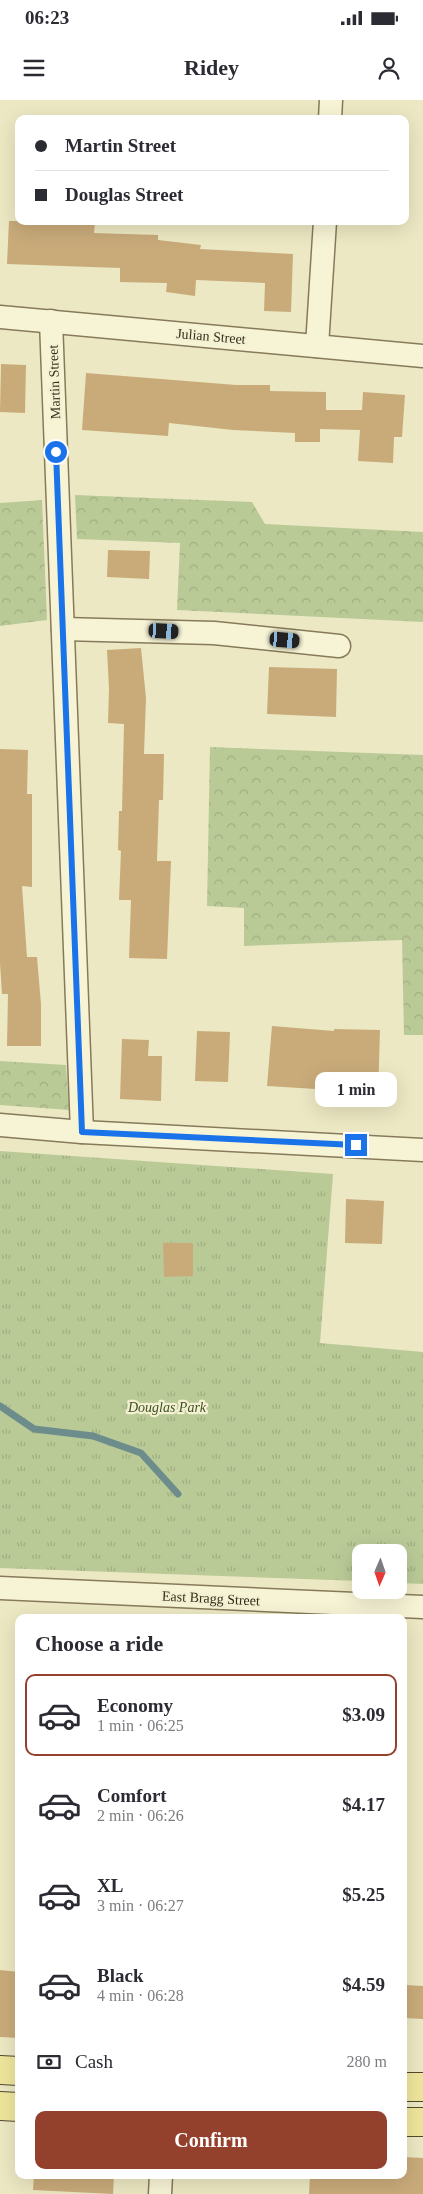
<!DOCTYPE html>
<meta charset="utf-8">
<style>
:root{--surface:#fff;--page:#f2f2f3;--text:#2b2b33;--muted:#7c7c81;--line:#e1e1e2;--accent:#93402d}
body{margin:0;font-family:Georgia,serif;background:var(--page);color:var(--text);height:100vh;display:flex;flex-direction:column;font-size:19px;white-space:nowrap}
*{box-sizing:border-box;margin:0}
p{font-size:16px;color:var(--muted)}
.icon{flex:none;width:28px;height:28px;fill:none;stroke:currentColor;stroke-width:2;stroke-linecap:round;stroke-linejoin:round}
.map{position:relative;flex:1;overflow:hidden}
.drawer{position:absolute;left:15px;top:1514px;width:392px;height:565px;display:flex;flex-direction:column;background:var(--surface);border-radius:10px;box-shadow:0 5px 20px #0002}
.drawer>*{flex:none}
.hud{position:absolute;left:15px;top:15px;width:394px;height:110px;border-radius:10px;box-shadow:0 5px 20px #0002;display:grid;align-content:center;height:110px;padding:0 20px;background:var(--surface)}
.needle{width:32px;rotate:182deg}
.tools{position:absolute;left:352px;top:1444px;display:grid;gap:10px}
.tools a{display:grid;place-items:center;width:55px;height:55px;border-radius:10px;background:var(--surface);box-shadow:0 5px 20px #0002;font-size:25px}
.end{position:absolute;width:22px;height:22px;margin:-11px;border:6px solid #1a73e8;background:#fff;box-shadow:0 0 0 2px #fff}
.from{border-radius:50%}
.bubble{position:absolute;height:35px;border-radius:10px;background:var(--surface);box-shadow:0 5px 20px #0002;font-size:16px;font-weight:700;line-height:35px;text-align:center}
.car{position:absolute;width:15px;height:30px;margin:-15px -8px;border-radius:6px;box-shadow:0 0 4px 1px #0007;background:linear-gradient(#222 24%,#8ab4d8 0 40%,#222 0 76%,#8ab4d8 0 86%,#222 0)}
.hud b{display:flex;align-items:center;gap:18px;height:48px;font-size:19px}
.hud b+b{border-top:1px solid var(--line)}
.hud i{width:12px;height:12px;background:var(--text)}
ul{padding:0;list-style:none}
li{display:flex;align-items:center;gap:15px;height:82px;margin:0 10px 8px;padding:0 10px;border:2px solid transparent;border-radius:10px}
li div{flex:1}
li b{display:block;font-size:19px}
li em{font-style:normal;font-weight:700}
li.active{border-color:var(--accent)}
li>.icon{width:45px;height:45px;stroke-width:1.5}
h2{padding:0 20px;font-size:22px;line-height:60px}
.pay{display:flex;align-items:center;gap:12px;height:55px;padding:0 20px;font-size:19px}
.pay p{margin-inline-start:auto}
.primary-button{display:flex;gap:10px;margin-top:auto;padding:10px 20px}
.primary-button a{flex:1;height:58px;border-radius:10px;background:var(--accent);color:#fff;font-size:20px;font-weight:700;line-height:58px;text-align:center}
.status{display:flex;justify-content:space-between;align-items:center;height:35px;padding:0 25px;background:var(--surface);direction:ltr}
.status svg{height:14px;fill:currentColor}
header{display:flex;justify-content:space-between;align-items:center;height:65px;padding:0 20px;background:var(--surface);font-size:22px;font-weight:700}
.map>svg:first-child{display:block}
.forest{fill:url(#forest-crowns)}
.park{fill:url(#park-tufts)}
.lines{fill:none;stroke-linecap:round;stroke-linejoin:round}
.stream{stroke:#6c8d8b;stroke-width:7}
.building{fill:#c9ab7a}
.minor-casing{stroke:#867a5a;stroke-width:25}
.major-casing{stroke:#54472f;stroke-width:30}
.minor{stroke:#f7f4d6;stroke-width:22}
.major{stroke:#eee59c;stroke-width:28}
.route{stroke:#1a73e8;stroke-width:6}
.labels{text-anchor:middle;stroke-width:4.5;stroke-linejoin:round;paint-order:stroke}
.street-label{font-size:14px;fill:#362f1e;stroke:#f4f1d2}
.park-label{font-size:14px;font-style:italic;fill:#3e5225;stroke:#f4f1d2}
</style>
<div class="status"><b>06:23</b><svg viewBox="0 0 49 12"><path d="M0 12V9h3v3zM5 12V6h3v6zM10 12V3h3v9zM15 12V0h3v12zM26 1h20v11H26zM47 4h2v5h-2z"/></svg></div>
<header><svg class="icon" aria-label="menu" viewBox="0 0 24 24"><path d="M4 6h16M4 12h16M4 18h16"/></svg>Ridey<svg class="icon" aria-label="person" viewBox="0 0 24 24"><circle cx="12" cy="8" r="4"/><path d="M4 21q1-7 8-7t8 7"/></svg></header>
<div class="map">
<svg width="423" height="2094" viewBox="0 0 423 2094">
<defs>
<pattern id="forest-crowns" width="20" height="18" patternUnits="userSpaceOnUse" patternTransform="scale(1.25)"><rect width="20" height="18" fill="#baca97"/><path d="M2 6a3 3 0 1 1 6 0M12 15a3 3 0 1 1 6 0" fill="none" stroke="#a0ae82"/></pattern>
<pattern id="park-tufts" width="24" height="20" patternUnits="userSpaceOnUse" patternTransform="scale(1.25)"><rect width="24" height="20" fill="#baca97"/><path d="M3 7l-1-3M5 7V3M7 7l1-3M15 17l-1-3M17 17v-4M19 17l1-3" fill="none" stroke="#a0ae82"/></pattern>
</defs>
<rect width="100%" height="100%" fill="#ece8c3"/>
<g class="forest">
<path d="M 75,395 L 252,402 L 265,424 L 423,432 L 423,522 L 177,510 L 180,443 L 77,439 Z"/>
<path d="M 42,400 L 47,520 L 0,526 L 0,403 Z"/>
<path d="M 210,647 L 423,655 L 423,935 L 404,935 L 402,840 L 244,846 L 244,808 L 207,806 Z"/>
<path d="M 0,961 L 66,965 L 69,1010 L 0,1005 Z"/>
</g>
<path class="park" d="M 0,1051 L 333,1074 L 320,1243 L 423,1252 L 423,1484 L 399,1483 L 399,1452 L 361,1452 L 361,1481 L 0,1468 Z"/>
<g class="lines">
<path class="stream" d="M 0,1306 L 34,1329 L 93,1336 L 141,1353 L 178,1394"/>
</g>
<g class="building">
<path d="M 9,121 L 95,122 L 94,133 L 158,135 L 158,140 L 201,145 L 200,149 L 293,154 L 291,212 L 264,211 L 265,183 L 196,180 L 195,196 L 166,192 L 167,183 L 120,182 L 120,168 L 7,164 Z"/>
<path d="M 1,264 L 26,265 L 25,313 L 0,312 Z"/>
<path d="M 86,273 L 236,285 L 270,285 L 270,291 L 326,292 L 326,310 L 362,310 L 363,292 L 405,295 L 402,337 L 394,337 L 393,363 L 358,361 L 360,330 L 320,329 L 320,342 L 295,342 L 295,333 L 233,330 L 169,323 L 168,336 L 82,330 Z"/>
<path d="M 108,450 L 150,451 L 149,479 L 107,477 Z"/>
<path d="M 141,548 L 146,598 L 144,654 L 164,654 L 163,700 L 159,700 L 157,761 L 171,761 L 167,859 L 129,858 L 131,800 L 119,800 L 121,751 L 118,750 L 119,711 L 122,711 L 124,624 L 108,623 L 109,589 L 107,550 Z"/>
<path d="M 269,567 L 337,569 L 336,617 L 267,614 Z"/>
<path d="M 0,649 L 28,650 L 27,694 L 32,694 L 32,787 L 22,786 L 27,857 L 37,857 L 41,904 L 41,946 L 7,946 L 8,894 L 2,894 L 0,863 Z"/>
<path d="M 272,926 L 334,931 L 334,929 L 380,930 L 378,994 L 332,992 L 332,990 L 267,986 Z"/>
<path d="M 197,931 L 230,932 L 228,982 L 195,981 Z"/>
<path d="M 122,939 L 149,940 L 148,956 L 162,956 L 161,1001 L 120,999 Z"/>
<path d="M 346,1099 L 384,1101 L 382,1144 L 345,1143 Z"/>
<path d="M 163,1143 L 193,1143 L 193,1176 L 164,1177 Z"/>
<path d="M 0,1870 L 19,1872 L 19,1938 L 0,1937 Z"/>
<path d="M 405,1885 L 423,1886 L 423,1919 L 404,1918 Z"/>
<path d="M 404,2057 L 423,2058 L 423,2094 L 309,2094 L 310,2075 L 404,2075 Z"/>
<path d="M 34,2075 L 114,2075 L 113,2094 L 33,2090 Z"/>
</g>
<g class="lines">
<g class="minor-casing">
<g id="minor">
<path d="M 330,19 L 331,0"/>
<path d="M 0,217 L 423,256"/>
<path d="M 51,221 L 82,1032"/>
<path d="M 317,246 L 325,121"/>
<path d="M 63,529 L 214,533 L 339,546"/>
<path d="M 0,1025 L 82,1032 L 423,1050"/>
<path d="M 0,1488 L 423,1507"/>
<path d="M 160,2094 L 161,2075"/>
</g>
</g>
<g class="major-casing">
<g id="major">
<path d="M 0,1970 L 19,1971"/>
<path d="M 404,1987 L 423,1987"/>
<path d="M 0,2006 L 19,2007"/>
<path d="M 404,2022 L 423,2022"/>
</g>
</g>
<use href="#minor" class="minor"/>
<use href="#major" class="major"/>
</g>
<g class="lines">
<path class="route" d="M 56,352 L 82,1032 L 356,1045"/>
</g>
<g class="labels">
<g class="street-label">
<text transform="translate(211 236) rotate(5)" y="5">Julian Street</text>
<text transform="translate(54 282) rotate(-92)" y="5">Martin Street</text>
<text transform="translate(211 1498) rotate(3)" y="5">East Bragg Street</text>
</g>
<g class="park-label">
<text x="167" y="1312">Douglas Park</text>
</g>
</g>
</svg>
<div class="tools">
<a><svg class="needle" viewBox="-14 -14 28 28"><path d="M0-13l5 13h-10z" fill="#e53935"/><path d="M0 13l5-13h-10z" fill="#7c7c81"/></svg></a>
</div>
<i class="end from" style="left:56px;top:352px"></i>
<i class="end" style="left:356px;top:1045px"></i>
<div class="bubble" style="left:315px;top:972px;width:82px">1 min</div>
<i class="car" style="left:164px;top:531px;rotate:93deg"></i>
<i class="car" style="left:285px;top:540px;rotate:95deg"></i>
<div class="hud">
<b><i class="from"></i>Martin Street</b>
<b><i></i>Douglas Street</b>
</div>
<section class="drawer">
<h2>Choose a ride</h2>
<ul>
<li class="active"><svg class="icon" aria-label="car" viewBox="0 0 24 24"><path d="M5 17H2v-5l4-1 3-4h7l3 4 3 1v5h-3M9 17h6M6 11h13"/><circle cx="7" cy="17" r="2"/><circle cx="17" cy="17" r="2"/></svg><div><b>Economy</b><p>1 min · 06:25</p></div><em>$3.09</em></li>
<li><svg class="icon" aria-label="car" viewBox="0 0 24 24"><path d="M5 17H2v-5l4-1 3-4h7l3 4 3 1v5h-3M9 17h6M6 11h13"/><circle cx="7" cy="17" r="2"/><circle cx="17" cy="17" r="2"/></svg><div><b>Comfort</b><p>2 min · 06:26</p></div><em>$4.17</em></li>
<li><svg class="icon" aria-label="car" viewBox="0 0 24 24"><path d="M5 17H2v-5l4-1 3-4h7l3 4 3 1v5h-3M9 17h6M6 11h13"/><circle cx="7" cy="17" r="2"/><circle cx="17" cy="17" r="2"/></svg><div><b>XL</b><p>3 min · 06:27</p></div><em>$5.25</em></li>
<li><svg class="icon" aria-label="car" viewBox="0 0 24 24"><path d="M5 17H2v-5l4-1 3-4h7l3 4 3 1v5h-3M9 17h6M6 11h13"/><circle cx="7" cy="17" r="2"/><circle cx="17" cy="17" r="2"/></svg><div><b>Black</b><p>4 min · 06:28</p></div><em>$4.59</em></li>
</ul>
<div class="pay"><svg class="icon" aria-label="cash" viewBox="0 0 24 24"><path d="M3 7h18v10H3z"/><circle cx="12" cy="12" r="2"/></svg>Cash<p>280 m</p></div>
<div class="primary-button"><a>Confirm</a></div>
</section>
</div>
